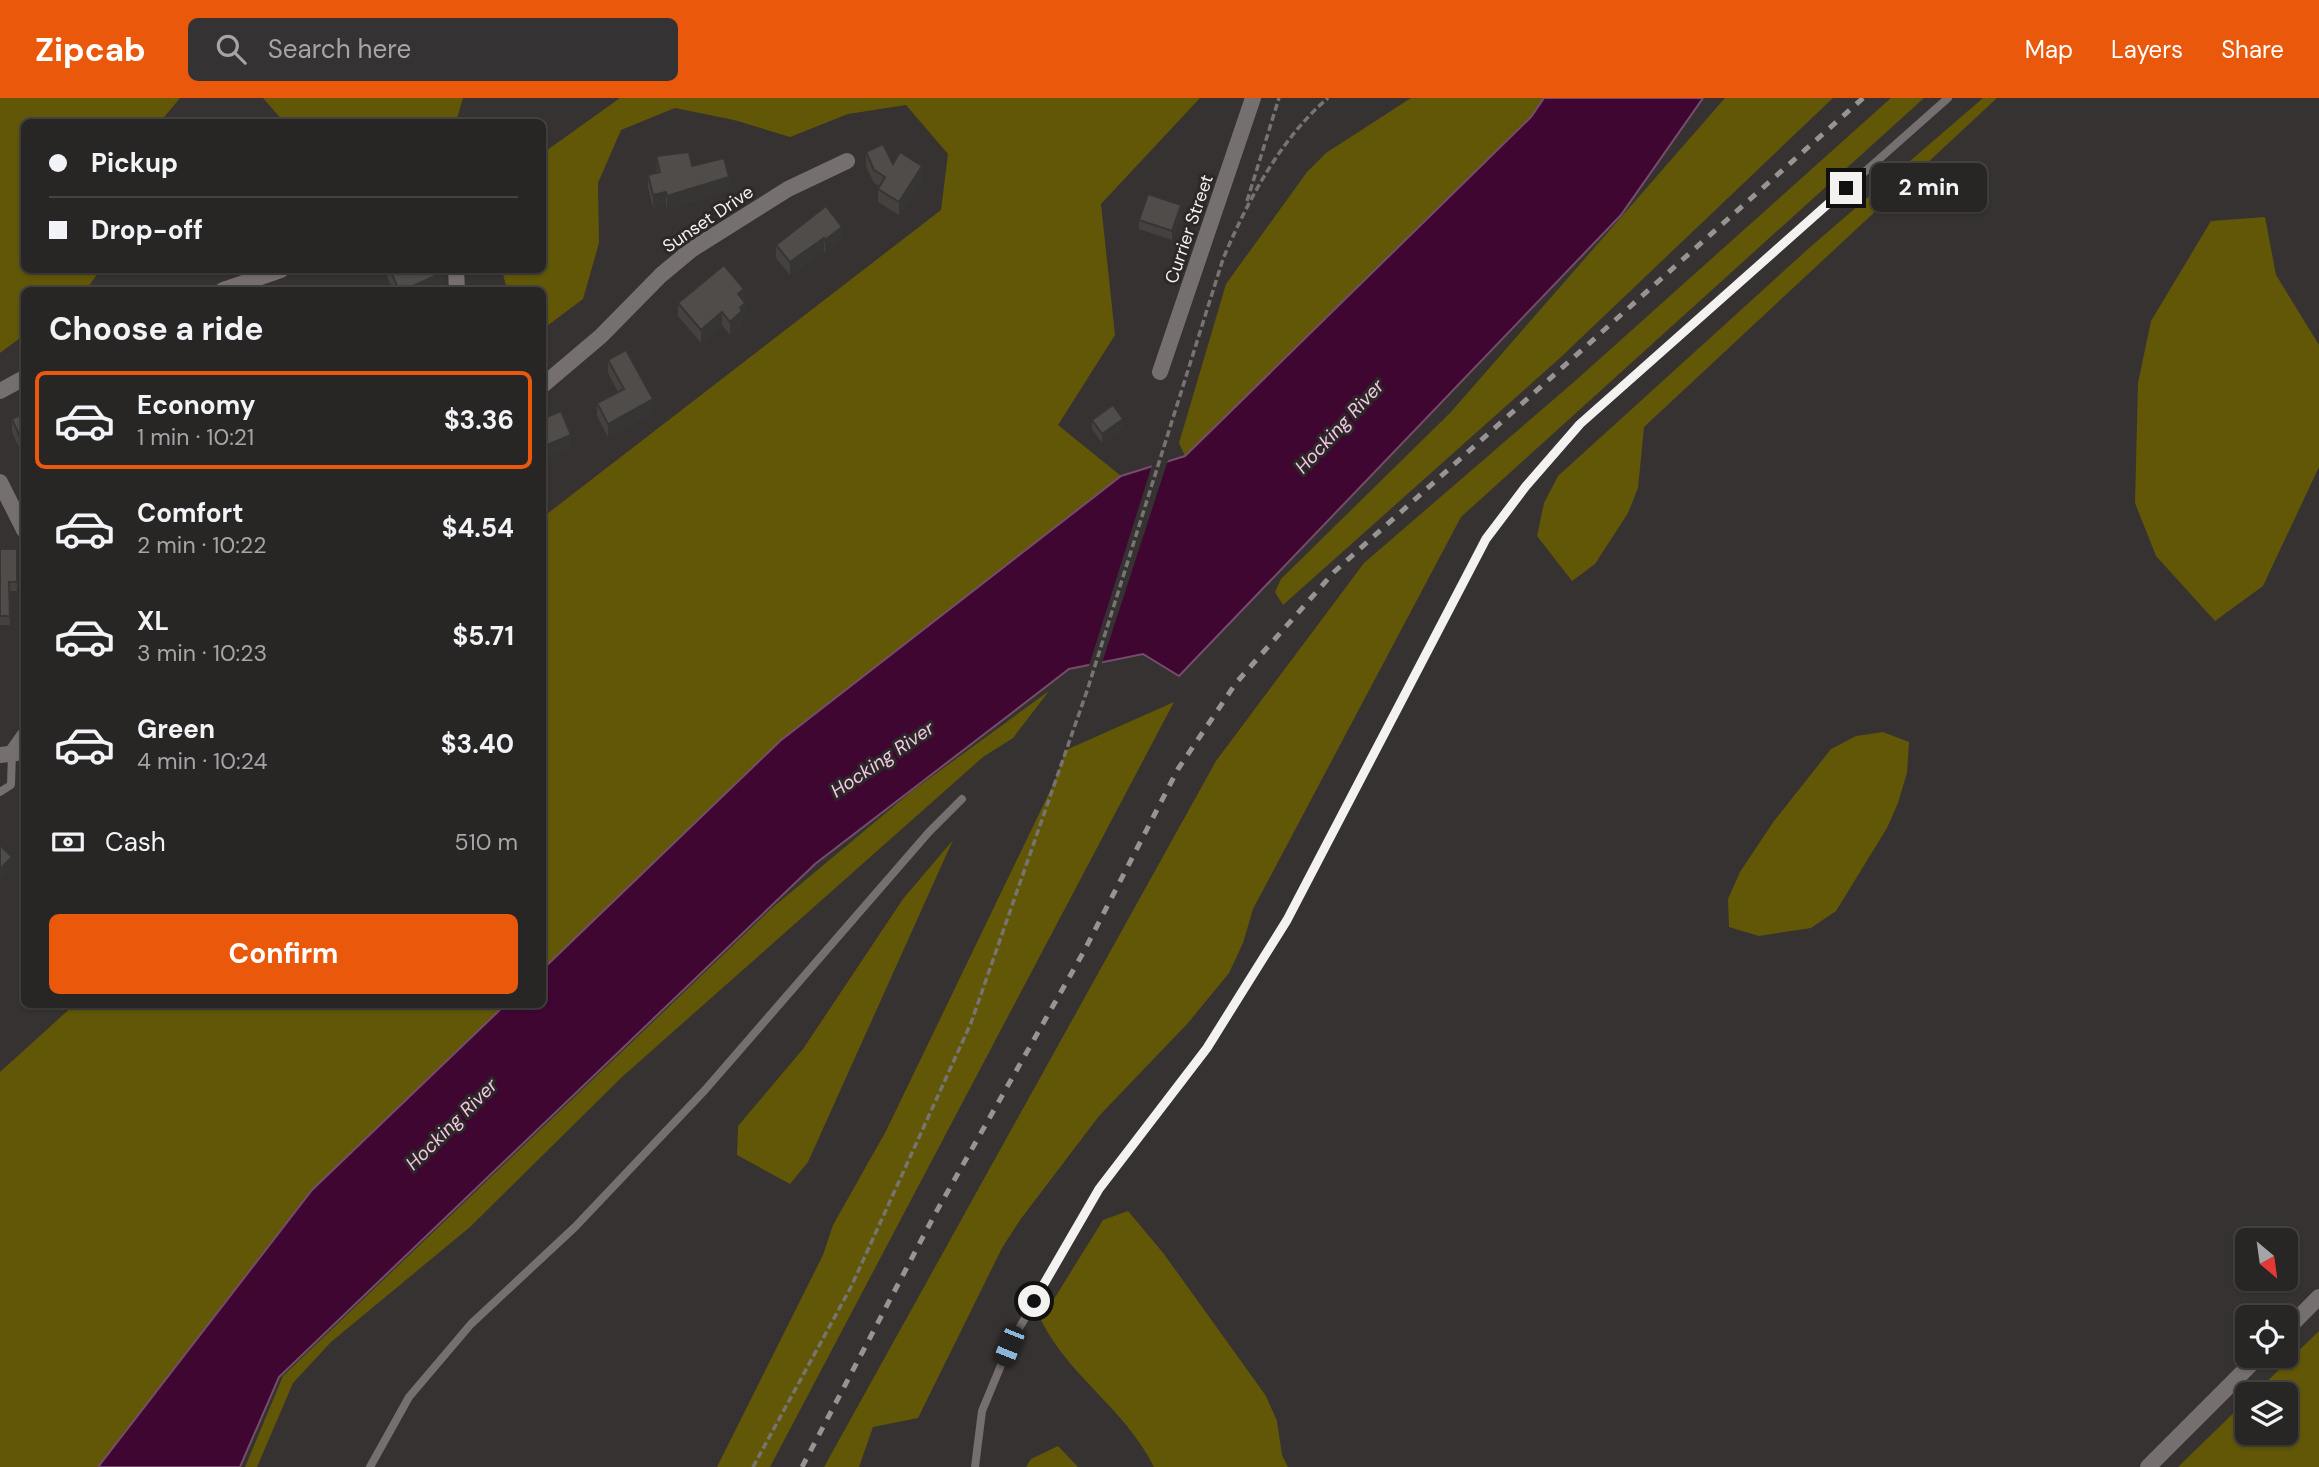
<!DOCTYPE html>
<meta charset="utf-8">
<style>
:root{--surface:#282625;--page:#343232;--text:#f1f3f6;--muted:#a5a5a7;--line:#444342;--accent:#ea580c}
body{margin:0;font-family:"DM Sans",sans-serif;background:var(--page);color:var(--text);height:100vh;display:flex;flex-direction:column;font-size:26px;white-space:nowrap}
*{box-sizing:border-box;margin:0}
p{font-size:23px;color:var(--muted)}
.icon{flex:none;width:38px;height:38px;fill:none;stroke:currentColor;stroke-width:2;stroke-linecap:round;stroke-linejoin:round}
.map{position:relative;flex:1;overflow:hidden}
.sheet{position:absolute;left:21px;top:189px;width:525px;height:721px;display:flex;flex-direction:column;background:var(--surface);border-radius:10px;box-shadow:0 2px 5px #0004,0 0 0 2px var(--line)}
.sheet>*{flex:none}
.top-card{position:absolute;left:21px;top:21px;width:525px;height:154px;border-radius:10px;box-shadow:0 2px 5px #0004,0 0 0 2px var(--line);display:grid;align-content:center;height:154px;padding:0 28px;background:var(--surface)}
.needle{width:46px;rotate:151deg}
.controls{position:absolute;left:2235px;top:1130px;display:grid;gap:14px}
.controls a{display:grid;place-items:center;width:63px;height:63px;border-radius:10px;background:var(--surface);box-shadow:0 2px 5px #0004,0 0 0 2px var(--line);font-size:35px}
.end{position:absolute;width:32px;height:32px;margin:-16px;border:9px solid #f4f2f1;background:#111;box-shadow:0 0 0 4px #111}
.from{border-radius:50%}
.bubble{position:absolute;height:49px;border-radius:10px;background:var(--surface);box-shadow:0 2px 5px #0004,0 0 0 2px var(--line);font-size:23px;font-weight:700;line-height:49px;text-align:center}
.car{position:absolute;width:21px;height:42px;margin:-21px -10px;border-radius:9px;box-shadow:0 0 5px 2px #0007;background:linear-gradient(#222 24%,#8ab4d8 0 40%,#222 0 76%,#8ab4d8 0 86%,#222 0)}
.top-card b{display:flex;align-items:center;gap:24px;height:66px;font-size:26px}
.top-card b+b{border-top:2px solid var(--line)}
.top-card i{width:18px;height:18px;background:var(--text)}
ul{padding:0;list-style:none}
li{display:flex;align-items:center;gap:21px;height:98px;margin:0 14px 10px;padding:0 14px;border:4px solid transparent;border-radius:10px}
li div{flex:1}
li b{display:block;font-size:26px}
li em{font-style:normal;font-weight:700}
li.selected{border-color:var(--accent)}
li>.icon{width:63px;height:63px;stroke-width:1.5}
h2{padding:0 28px;font-size:32px;line-height:84px}
.pay{display:flex;align-items:center;gap:18px;height:77px;padding:0 28px;font-size:26px}
.pay p{margin-inline-start:auto}
.primary-button{display:flex;gap:14px;margin-top:auto;padding:14px 28px}
.primary-button a{flex:1;height:80px;border-radius:10px;background:var(--accent);color:#fff;font-size:28px;font-weight:700;line-height:80px;text-align:center}
header{display:flex;align-items:center;gap:42px;box-sizing:border-box;height:98px;padding:0 35px;background:var(--accent);color:#fff}
header strong{font-size:33px}
nav{display:flex;gap:38px;margin-inline-start:auto;font-size:24px}
.search{width:490px;height:63px;background:var(--page);display:flex;align-items:center;gap:18px;box-sizing:border-box;padding:0 24px;border-radius:10px;color:var(--muted);font-size:26px}
.map>svg:first-child{display:block}
.green{fill:#615707}
.water{fill:#3f0632;stroke:#754d6b;stroke-width:2}
.pier{fill:#363231}
.lines{fill:none;stroke-linecap:round;stroke-linejoin:round}
.path{stroke:#777372;stroke-width:3.5;stroke-dasharray:7 3.5;stroke-linecap:butt}
.lane{stroke:#75706f;stroke-width:8}
.street{stroke:#75706f;stroke-width:16}
.rail{stroke:#979493;stroke-width:5;stroke-dasharray:9 9;stroke-linecap:butt}
.wall{fill:#44413f}
.shaded-wall{fill:#373533}
.building{fill:#4f4c49;stroke:#373533;stroke-width:2}
.route{stroke:#f4f2f1;stroke-width:9}
.labels{text-anchor:middle;stroke-width:6;stroke-linejoin:round;paint-order:stroke}
.street-label{font-size:18px;fill:#f4f2f1;stroke:#2c2827}
.water-label{font-size:19px;font-style:italic;fill:#f4c7e4;stroke:#2c2827}
</style>
<header>
<strong>Zipcab</strong>
<div class="search"><svg class="icon" aria-label="search" viewBox="0 0 24 24"><circle cx="10" cy="10" r="6"/><path d="M15 15l6 6"/></svg>Search here</div>
<nav><a>Map</a><a>Layers</a><a>Share</a></nav>
</header>
<div class="map">
<svg width="2319" height="1369" viewBox="0 0 2319 1369">
<rect width="100%" height="100%" fill="#363231"/>
<g class="green">
<path d="M 0,0 L 180,0 L 160,24 L 24,24 L 24,172 L 100,172 L 86,192 L 24,192 L 24,237 L 0,255 Z"/>
<path d="M 263,0 L 463,0 L 456,24 L 284,24 Z"/>
<path d="M 620,0 L 1200,0 L 1101,106 L 1115,237 L 1058,327 L 1121,378 L 780,643 L 543,871 L 543,419 L 941,112 L 948,56 L 906,7 L 848,16 L 790,39 L 734,22 L 675,10 L 621,32 L 598,85 L 599,145 L 583,201 L 543,231 L 542,192 L 507,192 L 502,172 L 542,172 L 543,55 Z"/>
<path d="M 1411,0 L 1544,0 L 1531,19 L 1185,358 L 1179,345 L 1226,186 L 1307,74 L 1326,55 Z"/>
<path d="M 1725,0 L 1833,0 L 1561,259 L 1283,507 L 1275,494 L 1281,481 L 1451,314 Z"/>
<path d="M 1891,0 L 1924,0 L 1461,419 L 1253,811 L 1243,845 L 1229,875 L 1188,925 L 1099,1018 L 1020,1122 L 1002,1150 L 918,1320 L 873,1329 L 859,1369 L 824,1369 L 1216,663 L 1364,465 L 1575,283 Z"/>
<path d="M 1983,0 L 1997,0 L 1644,329 L 1638,390 L 1628,415 L 1595,466 L 1572,483 L 1537,438 L 1544,405 L 1558,378 L 1808,151 Z"/>
<path d="M 2265,119 L 2276,177 L 2319,247 L 2319,369 L 2263,488 L 2215,523 L 2156,458 L 2135,405 L 2138,285 L 2151,223 L 2211,123 Z"/>
<path d="M 1049,593 L 1013,640 L 983,659 L 622,979 L 470,1129 L 331,1244 L 293,1285 L 257,1369 L 245,1369 L 283,1278 L 772,810 L 912,693 Z"/>
<path d="M 1174,604 L 770,1369 L 717,1369 L 823,1157 L 833,1127 L 886,1033 L 1053,687 L 1066,652 Z"/>
<path d="M 1883,634 L 1909,644 L 1907,675 L 1898,705 L 1887,730 L 1836,813 L 1811,830 L 1759,838 L 1729,829 L 1728,801 L 1740,774 L 1774,723 L 1831,651 L 1856,638 Z"/>
<path d="M 953,742 L 808,1064 L 790,1086 L 737,1057 L 738,1028 L 803,951 L 903,801 Z"/>
<path d="M 74,907 L 505,907 L 312,1092 L 98,1369 L 0,1369 L 0,974 Z"/>
<path d="M 1128,1113 L 1164,1156 L 1266,1298 L 1277,1323 L 1282,1357 L 1288,1369 L 1154,1369 C 1124,1309 1069,1279 1041,1222 L 1103,1122 Z"/>
<path d="M 2319,1233 L 2319,1369 L 2178,1369 L 2247,1302 L 2247,1335 L 2286,1335 L 2286,1297 L 2253,1297 Z"/>
<path d="M 1058,1348 L 1078,1369 L 1026,1369 L 1031,1361 Z"/>
</g>
<path class="water" d="M 1544,0 L 1703,0 L 1621,117 L 1179,578 L 1143,556 L 1069,571 L 815,766 L 279,1279 L 240,1369 L 98,1369 L 312,1092 L 505,907 L 542,906 L 543,871 L 780,643 L 1121,378 L 1185,358 L 1531,19 Z"/>
<path class="pier" d="M 1169,359 L 1101,568 L 1088,571 L 1153,364 Z"/>
<g class="lines">
<g class="path">
<path d="M 1247,103 L 1279,0"/>
<path d="M 753,1369 L 851,1189 L 971,925 L 1088,590 L 1223,161 C 1247,104 1280,41 1328,0"/>
</g>
<g class="lane">
<path d="M 0,694 L 11,687 L 12,655"/>
<path d="M 370,1369 L 409,1299 L 471,1226 L 575,1129 L 705,992 L 929,734 L 962,701"/>
<path d="M 975,1369 L 982,1313 L 1009,1248 L 1099,1091 L 1207,950 L 1287,823 L 1485,441 L 1526,388 L 1580,326 L 1948,0"/>
</g>
<g class="street">
<path d="M 456,172 L 457,192"/>
<path d="M 223,192 L 281,172"/>
<path d="M 1160,274 L 1253,0"/>
<path d="M 542,288 L 601,238 L 661,177 L 691,152 L 788,91 L 847,63"/>
<path d="M 0,293 L 24,280"/>
<path d="M 0,384 L 24,432"/>
<path d="M 12,655 L 24,638"/>
<path d="M 0,657 L 24,654"/>
<path d="M 2286,1232 L 2319,1199"/>
<path d="M 2148,1369 L 2259,1258"/>
</g>
<path class="rail" d="M 802,1369 L 935,1116 L 1083,855 L 1178,671 L 1236,585 L 1334,474 L 1863,0"/>
</g>
<g class="wall">
<path d="M 866,54 L 893,66 L 922,81 L 899,117 L 878,104 L 878,91 L 879,88 L 874,85 L 866,68 Z"/>
<path d="M 656,58 L 692,68 L 729,92 L 667,111 L 666,107 L 653,110 L 648,90 L 648,77 L 657,75 Z"/>
<path d="M 826,108 L 842,142 L 825,155 L 824,153 L 790,177 L 776,160 L 776,147 Z"/>
<path d="M 1181,116 L 1172,142 L 1139,131 L 1139,122 Z"/>
<path d="M 387,172 L 443,172 L 444,187 L 432,192 L 393,192 L 387,178 Z"/>
<path d="M 744,204 L 745,218 L 742,220 L 742,226 L 730,237 L 722,227 L 701,245 L 678,218 L 678,205 Z"/>
<path d="M 608,262 L 653,314 L 608,339 L 597,318 L 597,305 L 618,294 L 608,275 Z"/>
<path d="M 24,315 L 24,361 L 12,334 L 12,321 Z"/>
<path d="M 1092,322 L 1123,330 L 1102,345 L 1092,331 Z"/>
<path d="M 0,451 L 17,451 L 17,493 L 9,493 L 10,527 L 0,527 Z"/>
</g>
<g class="shaded-wall">
<path d="M 922,68 L 922,81 L 899,117 L 899,104 Z"/>
<path d="M 729,79 L 729,92 L 667,111 L 667,98 Z"/>
<path d="M 666,94 L 666,107 L 653,110 L 653,97 Z"/>
<path d="M 1181,107 L 1181,116 L 1172,142 L 1172,133 Z"/>
<path d="M 842,129 L 842,142 L 825,155 L 825,142 Z"/>
<path d="M 824,140 L 824,153 L 790,177 L 790,164 Z"/>
<path d="M 444,174 L 444,187 L 432,192 L 404,192 Z"/>
<path d="M 744,191 L 744,204 L 738,196 Z"/>
<path d="M 745,205 L 745,218 L 742,220 L 742,226 L 730,237 L 730,224 L 740,210 Z"/>
<path d="M 722,214 L 722,227 L 701,245 L 701,232 Z"/>
<path d="M 653,301 L 653,314 L 608,339 L 608,326 Z"/>
<path d="M 1123,321 L 1123,330 L 1102,345 L 1102,336 Z"/>
<path d="M 571,337 L 571,350 L 542,362 L 542,349 Z"/>
<path d="M 12,759 L 12,767 L 0,780 L 0,771 Z"/>
</g>
<g class="building">
<path d="M 883,46 L 893,66 L 900,54 L 922,68 L 899,104 L 878,91 L 885,79 L 874,72 L 866,54 Z"/>
<path d="M 689,54 L 692,68 L 724,60 L 729,79 L 667,98 L 666,94 L 653,97 L 648,77 L 660,74 L 656,58 Z"/>
<path d="M 1148,96 L 1181,107 L 1172,133 L 1139,122 Z"/>
<path d="M 826,108 L 842,129 L 825,142 L 824,140 L 790,164 L 776,147 Z"/>
<path d="M 724,167 L 744,191 L 738,196 L 745,205 L 740,210 L 742,213 L 730,224 L 722,214 L 701,232 L 678,205 Z"/>
<path d="M 390,172 L 443,172 L 444,174 L 404,192 L 399,192 Z"/>
<path d="M 626,252 L 653,301 L 608,326 L 597,305 L 624,291 L 608,262 Z"/>
<path d="M 1113,307 L 1123,321 L 1102,336 L 1092,322 Z"/>
<path d="M 561,313 L 571,337 L 542,349 L 542,321 Z"/>
<path d="M 24,315 L 24,348 L 12,321 Z"/>
<path d="M 0,451 L 17,451 L 17,484 L 9,484 L 10,518 L 0,518 Z"/>
<path d="M 0,747 L 12,759 L 0,771 Z"/>
</g>
<g class="lines">
<path class="route" d="M 1034,1203 L 1099,1091 L 1207,950 L 1287,822 L 1486,441 L 1526,388 L 1580,326 L 1846,90"/>
</g>
<g class="labels">
<g class="street-label">
<text transform="translate(708 121) rotate(-34)" y="6">Sunset Drive</text>
<text transform="translate(1189 131) rotate(-71)" y="6">Currier Street</text>
</g>
<g class="water-label">
<text transform="translate(1339 328) rotate(-47)" y="7">Hocking River</text>
<text transform="translate(882 661) rotate(-34)" y="7">Hocking River</text>
<text transform="translate(451 1026) rotate(-45)" y="7">Hocking River</text>
</g>
</g>
</svg>
<div class="controls">
<a><svg class="needle" viewBox="-14 -14 28 28"><path d="M0-13l5 13h-10z" fill="#e53935"/><path d="M0 13l5-13h-10z" fill="#a5a5a7"/></svg></a>
<a><svg class="icon" aria-label="locate" viewBox="0 0 24 24"><circle cx="12" cy="12" r="6"/><path d="M12 2v4M12 18v4M2 12h4M18 12h4"/></svg></a>
<a><svg class="icon" aria-label="layers" viewBox="0 0 24 24"><path d="M12 4l9 5-9 5-9-5zM3 14l9 5 9-5"/></svg></a>
</div>
<i class="end from" style="left:1034px;top:1203px"></i>
<i class="end" style="left:1846px;top:90px"></i>
<div class="bubble" style="left:1871px;top:65px;width:116px">2 min</div>
<i class="car" style="left:1009px;top:1248px;rotate:202deg"></i>
<div class="top-card">
<b><i class="from"></i>Pickup</b>
<b><i></i>Drop-off</b>
</div>
<section class="sheet">
<h2>Choose a ride</h2>
<ul>
<li class="selected"><svg class="icon" aria-label="car" viewBox="0 0 24 24"><path d="M5 17H2v-5l4-1 3-4h7l3 4 3 1v5h-3M9 17h6M6 11h13"/><circle cx="7" cy="17" r="2"/><circle cx="17" cy="17" r="2"/></svg><div><b>Economy</b><p>1 min · 10:21</p></div><em>$3.36</em></li>
<li><svg class="icon" aria-label="car" viewBox="0 0 24 24"><path d="M5 17H2v-5l4-1 3-4h7l3 4 3 1v5h-3M9 17h6M6 11h13"/><circle cx="7" cy="17" r="2"/><circle cx="17" cy="17" r="2"/></svg><div><b>Comfort</b><p>2 min · 10:22</p></div><em>$4.54</em></li>
<li><svg class="icon" aria-label="car" viewBox="0 0 24 24"><path d="M5 17H2v-5l4-1 3-4h7l3 4 3 1v5h-3M9 17h6M6 11h13"/><circle cx="7" cy="17" r="2"/><circle cx="17" cy="17" r="2"/></svg><div><b>XL</b><p>3 min · 10:23</p></div><em>$5.71</em></li>
<li><svg class="icon" aria-label="car" viewBox="0 0 24 24"><path d="M5 17H2v-5l4-1 3-4h7l3 4 3 1v5h-3M9 17h6M6 11h13"/><circle cx="7" cy="17" r="2"/><circle cx="17" cy="17" r="2"/></svg><div><b>Green</b><p>4 min · 10:24</p></div><em>$3.40</em></li>
</ul>
<div class="pay"><svg class="icon" aria-label="cash" viewBox="0 0 24 24"><path d="M3 7h18v10H3z"/><circle cx="12" cy="12" r="2"/></svg>Cash<p>510 m</p></div>
<div class="primary-button"><a>Confirm</a></div>
</section>
</div>
